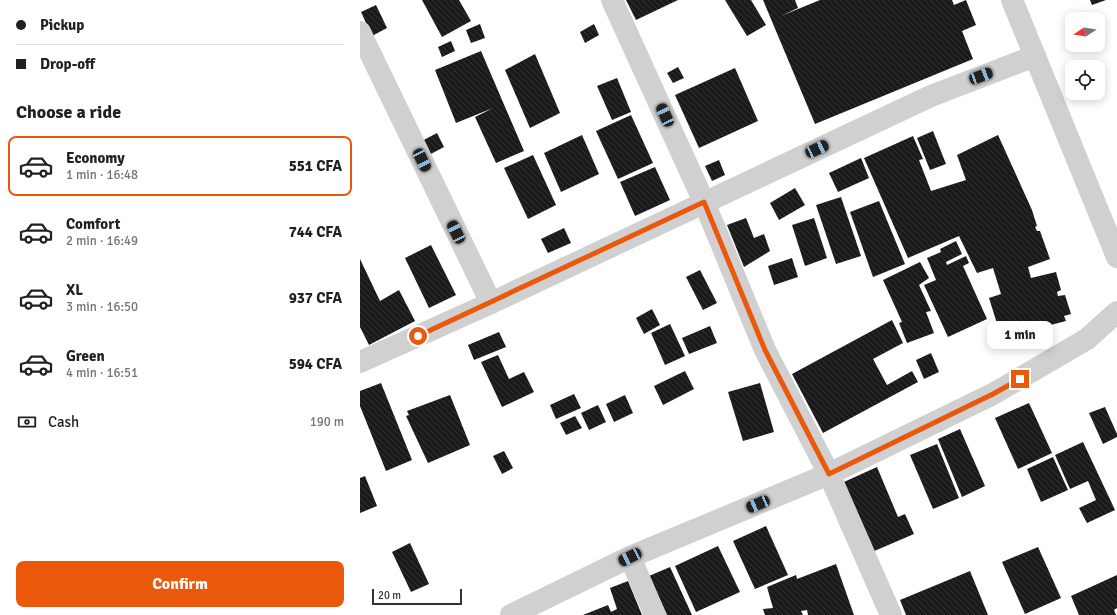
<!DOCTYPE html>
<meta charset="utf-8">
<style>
:root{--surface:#fff;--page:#f6f6f6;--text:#202124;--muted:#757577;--line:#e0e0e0;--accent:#ea580c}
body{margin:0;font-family:Signika,sans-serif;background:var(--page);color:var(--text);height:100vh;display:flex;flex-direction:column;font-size:15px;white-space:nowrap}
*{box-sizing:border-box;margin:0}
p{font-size:13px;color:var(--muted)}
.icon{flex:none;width:22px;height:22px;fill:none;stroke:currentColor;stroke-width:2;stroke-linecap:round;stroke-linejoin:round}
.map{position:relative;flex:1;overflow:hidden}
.side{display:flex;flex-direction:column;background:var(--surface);width:360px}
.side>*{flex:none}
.guide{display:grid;align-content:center;height:88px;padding:0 16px;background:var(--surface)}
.needle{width:26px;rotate:258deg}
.buttons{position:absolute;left:705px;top:12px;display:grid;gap:8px}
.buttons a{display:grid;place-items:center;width:40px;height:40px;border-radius:8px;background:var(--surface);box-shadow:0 2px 10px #0003;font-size:20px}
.scale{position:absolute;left:12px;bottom:10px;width:90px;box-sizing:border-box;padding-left:4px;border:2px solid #333;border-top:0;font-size:11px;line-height:14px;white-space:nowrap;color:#333;-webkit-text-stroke:3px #fff;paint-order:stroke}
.end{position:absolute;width:18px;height:18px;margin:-9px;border:5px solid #ea580c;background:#fff;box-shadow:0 0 0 2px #fff}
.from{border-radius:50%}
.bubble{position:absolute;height:28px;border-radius:8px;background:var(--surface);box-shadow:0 2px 10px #0003;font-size:13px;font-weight:800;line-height:28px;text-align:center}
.car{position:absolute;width:12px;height:24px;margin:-12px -6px;border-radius:5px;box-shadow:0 0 3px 1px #0007;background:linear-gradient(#222 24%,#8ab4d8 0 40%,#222 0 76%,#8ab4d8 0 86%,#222 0)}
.guide b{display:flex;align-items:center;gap:14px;height:38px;font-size:15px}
.guide b+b{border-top:1px solid var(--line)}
.guide i{width:10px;height:10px;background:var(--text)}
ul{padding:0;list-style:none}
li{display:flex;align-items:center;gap:12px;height:60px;margin:0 8px 6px;padding:0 8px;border:2px solid transparent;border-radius:8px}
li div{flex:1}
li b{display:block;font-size:15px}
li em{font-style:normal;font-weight:800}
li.selected{border-color:var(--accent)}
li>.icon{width:36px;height:36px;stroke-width:1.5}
h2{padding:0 16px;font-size:18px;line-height:48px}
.pay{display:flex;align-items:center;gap:10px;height:44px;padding:0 16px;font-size:15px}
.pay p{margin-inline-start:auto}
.button{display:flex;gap:8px;margin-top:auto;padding:8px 16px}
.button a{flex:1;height:46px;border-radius:8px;background:var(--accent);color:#fff;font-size:16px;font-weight:800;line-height:46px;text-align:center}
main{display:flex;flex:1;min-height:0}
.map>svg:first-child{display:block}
.building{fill:url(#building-back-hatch)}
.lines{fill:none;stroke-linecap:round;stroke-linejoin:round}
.minor{stroke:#d0d0d0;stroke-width:22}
.route{stroke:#ea580c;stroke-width:5}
</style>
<main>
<section class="side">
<div class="guide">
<b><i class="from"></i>Pickup</b>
<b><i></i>Drop-off</b>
</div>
<h2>Choose a ride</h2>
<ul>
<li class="selected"><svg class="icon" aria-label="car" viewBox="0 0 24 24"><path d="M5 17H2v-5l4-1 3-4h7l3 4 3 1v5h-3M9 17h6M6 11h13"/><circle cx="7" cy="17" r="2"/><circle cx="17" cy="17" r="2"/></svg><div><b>Economy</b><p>1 min · 16:48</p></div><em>551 CFA</em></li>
<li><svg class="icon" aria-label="car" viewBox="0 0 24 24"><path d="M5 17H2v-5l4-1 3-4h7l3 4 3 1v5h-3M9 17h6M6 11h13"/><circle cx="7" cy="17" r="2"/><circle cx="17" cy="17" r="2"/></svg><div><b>Comfort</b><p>2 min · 16:49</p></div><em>744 CFA</em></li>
<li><svg class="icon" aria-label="car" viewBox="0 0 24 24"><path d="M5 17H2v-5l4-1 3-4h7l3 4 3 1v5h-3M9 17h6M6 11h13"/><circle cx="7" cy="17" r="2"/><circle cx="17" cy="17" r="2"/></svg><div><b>XL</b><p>3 min · 16:50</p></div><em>937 CFA</em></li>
<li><svg class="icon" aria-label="car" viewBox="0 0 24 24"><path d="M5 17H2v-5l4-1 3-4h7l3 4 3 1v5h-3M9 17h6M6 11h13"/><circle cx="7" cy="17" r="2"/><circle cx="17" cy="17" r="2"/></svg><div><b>Green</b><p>4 min · 16:51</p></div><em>594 CFA</em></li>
</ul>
<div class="pay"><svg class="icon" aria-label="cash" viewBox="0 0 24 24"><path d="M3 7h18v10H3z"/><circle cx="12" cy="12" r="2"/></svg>Cash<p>190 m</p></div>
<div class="button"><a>Confirm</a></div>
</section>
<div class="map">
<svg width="757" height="615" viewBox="0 0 757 615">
<defs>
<pattern id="building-back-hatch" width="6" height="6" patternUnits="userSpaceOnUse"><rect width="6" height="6" fill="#1a1a1a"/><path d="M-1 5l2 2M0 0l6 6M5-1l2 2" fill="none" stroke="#333"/></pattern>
</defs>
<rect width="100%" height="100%" fill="#fff"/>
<g class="building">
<path d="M 62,0 L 99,0 L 111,21 L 82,37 Z"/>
<path d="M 266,0 L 318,0 L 276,20 Z"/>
<path d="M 365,0 L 391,0 L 406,25 L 387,36 Z"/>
<path d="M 403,0 L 435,0 L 438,8 L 421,16 L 460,0 L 592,0 L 594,5 L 606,0 L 616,25 L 602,31 L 613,59 L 455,124 Z"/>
<path d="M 730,0 L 746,0 L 732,5 Z"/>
<path d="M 16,5 L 27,28 L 12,36 L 1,12 Z"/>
<path d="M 120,24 L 125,38 L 111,43 L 106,30 Z"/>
<path d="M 234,24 L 239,35 L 225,43 L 220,32 Z"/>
<path d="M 91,41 L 95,51 L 82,57 L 78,47 Z"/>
<path d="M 121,51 L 164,151 L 136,163 L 115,117 L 133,108 L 96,123 L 75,70 Z"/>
<path d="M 175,54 L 200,113 L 170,128 L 145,70 Z"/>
<path d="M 318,67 L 324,78 L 313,83 L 307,73 Z"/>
<path d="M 375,68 L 398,121 L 339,148 L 315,95 Z"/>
<path d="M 257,78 L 271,112 L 252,120 L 237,86 Z"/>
<path d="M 271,115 L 293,163 L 258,179 L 236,131 Z"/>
<path d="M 573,131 L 586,164 L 570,170 L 557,138 Z"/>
<path d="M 77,133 L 84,147 L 65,157 L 58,143 Z"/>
<path d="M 222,135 L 239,174 L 201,192 L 184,153 Z"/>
<path d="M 638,135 L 672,210 L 677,226 L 675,227 L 677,231 L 680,231 L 690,259 L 668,267 L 671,278 L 696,272 L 701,290 L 697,292 L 698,296 L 705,295 L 711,314 L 704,316 L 706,321 L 683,327 L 684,331 L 658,336 L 660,341 L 644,346 L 629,298 L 641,294 L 633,268 L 617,273 L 599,236 L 548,258 L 504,158 L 553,136 L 563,159 L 559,160 L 571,191 L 606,180 L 597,155 Z"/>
<path d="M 173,155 L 196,205 L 168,219 L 144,168 Z"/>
<path d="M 501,158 L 509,178 L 478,192 L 469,173 Z"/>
<path d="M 359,160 L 365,175 L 352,181 L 345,166 Z"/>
<path d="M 295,167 L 310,200 L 275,216 L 260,182 Z"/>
<path d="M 435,188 L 445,205 L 419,220 L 410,203 Z"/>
<path d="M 481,197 L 501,256 L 476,264 L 456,205 Z"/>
<path d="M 519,201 L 545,264 L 513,277 L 490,212 Z"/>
<path d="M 386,218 L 394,238 L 404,234 L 410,251 L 384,267 L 367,225 Z"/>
<path d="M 454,218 L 467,258 L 445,266 L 432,225 Z"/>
<path d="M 204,228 L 211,243 L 188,253 L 181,239 Z"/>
<path d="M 596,241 L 602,254 L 586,262 L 587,265 L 606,256 L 609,263 L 603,266 L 627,319 L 588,337 L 564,285 L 576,280 L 567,258 L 581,252 L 580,249 Z"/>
<path d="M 71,245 L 96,295 L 69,308 L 45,258 Z"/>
<path d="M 432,258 L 438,277 L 414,285 L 408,266 Z"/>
<path d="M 0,259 L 20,301 L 39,290 L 55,321 L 9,345 L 0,327 Z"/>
<path d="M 560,262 L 569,278 L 559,285 L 571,311 L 566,312 L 574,333 L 547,343 L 539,323 L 542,322 L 523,280 Z"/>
<path d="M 340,270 L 357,303 L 343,310 L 326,277 Z"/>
<path d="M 292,309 L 300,325 L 284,334 L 276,318 Z"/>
<path d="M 532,320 L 543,343 L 513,359 L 527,385 L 552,371 L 558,382 L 463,433 L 432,374 Z"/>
<path d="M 310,324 L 325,356 L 305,365 L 291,333 Z"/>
<path d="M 350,326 L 357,343 L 329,354 L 322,338 Z"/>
<path d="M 139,332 L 146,347 L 114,360 L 108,345 Z"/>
<path d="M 571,353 L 579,372 L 564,379 L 556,360 Z"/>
<path d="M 138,355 L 149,379 L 164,372 L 174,392 L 142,407 L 121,362 Z"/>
<path d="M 325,371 L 334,389 L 303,405 L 294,386 Z"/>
<path d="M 21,383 L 52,460 L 26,471 L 0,406 L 0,391 Z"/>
<path d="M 400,383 L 414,432 L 383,441 L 368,392 Z"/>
<path d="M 214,394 L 221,408 L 196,419 L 190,405 Z"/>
<path d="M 90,395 L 110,445 L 68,463 L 46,416 L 49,415 L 47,411 Z"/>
<path d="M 265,395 L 273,413 L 254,422 L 246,404 Z"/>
<path d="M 669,403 L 692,453 L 658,469 L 635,418 Z"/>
<path d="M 238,405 L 246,422 L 229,430 L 221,413 Z"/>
<path d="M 745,407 L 757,434 L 757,437 L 743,444 L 729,413 Z"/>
<path d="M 215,416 L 222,428 L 206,435 L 200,423 Z"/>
<path d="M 600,429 L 625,486 L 602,497 L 578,439 Z"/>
<path d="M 723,442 L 755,510 L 727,523 L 719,508 L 736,500 L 728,481 L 710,489 L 695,455 Z"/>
<path d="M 577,444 L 599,498 L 573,509 L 550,455 Z"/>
<path d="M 144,451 L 153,468 L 142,474 L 133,456 Z"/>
<path d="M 693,457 L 708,490 L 681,502 L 667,469 Z"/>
<path d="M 517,467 L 538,517 L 545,514 L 554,534 L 505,555 L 475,486 Z"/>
<path d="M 5,476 L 17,506 L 0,513 L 0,478 Z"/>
<path d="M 406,526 L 428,575 L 395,589 L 373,541 Z"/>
<path d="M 50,543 L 69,584 L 51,592 L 32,552 Z"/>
<path d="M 358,546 L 380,592 L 336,612 L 315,566 Z"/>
<path d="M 678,547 L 701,598 L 665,614 L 642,562 Z"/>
<path d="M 476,564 L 494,615 L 448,615 L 447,610 L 441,611 L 443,615 L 405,615 L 403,609 L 413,608 L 407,587 L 436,575 L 437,579 Z"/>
<path d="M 310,567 L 332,615 L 307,615 L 289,576 Z"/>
<path d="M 610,571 L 628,615 L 546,615 L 540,600 Z"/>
<path d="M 757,575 L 757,608 L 754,610 L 756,615 L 719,615 L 711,596 Z"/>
<path d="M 268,581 L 282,615 L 223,615 L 248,605 L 251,612 L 257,609 L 250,588 Z"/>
</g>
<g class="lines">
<g class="minor">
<path d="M 252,0 L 344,202 L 405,350 L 469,474 L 531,615"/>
<path d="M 652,0 L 757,257"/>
<path d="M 0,32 L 131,303"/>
<path d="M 0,362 L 131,303 L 571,96 L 675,56"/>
<path d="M 270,557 L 295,615"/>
<path d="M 151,615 L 270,557 L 469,474 L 633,394 L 727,339 L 757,312"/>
</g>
</g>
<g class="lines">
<path class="route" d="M 58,336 L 344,202 L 405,350 L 469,474 L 633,394 L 660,379"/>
</g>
</svg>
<div class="buttons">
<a><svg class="needle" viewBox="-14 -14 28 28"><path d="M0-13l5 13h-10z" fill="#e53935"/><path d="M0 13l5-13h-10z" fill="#757577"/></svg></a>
<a><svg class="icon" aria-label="locate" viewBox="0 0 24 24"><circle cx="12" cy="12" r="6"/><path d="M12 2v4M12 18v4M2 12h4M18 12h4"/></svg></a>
</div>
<div class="scale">20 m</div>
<i class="end from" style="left:58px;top:336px"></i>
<i class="end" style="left:660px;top:379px"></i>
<div class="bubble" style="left:627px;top:321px;width:66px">1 min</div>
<i class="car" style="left:621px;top:76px;rotate:69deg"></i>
<i class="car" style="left:305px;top:115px;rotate:335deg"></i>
<i class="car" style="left:457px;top:149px;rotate:65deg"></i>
<i class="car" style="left:62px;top:160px;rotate:154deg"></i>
<i class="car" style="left:96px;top:232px;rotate:334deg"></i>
<i class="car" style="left:398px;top:504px;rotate:247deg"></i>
<i class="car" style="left:270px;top:557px;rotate:244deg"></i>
</div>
</main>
